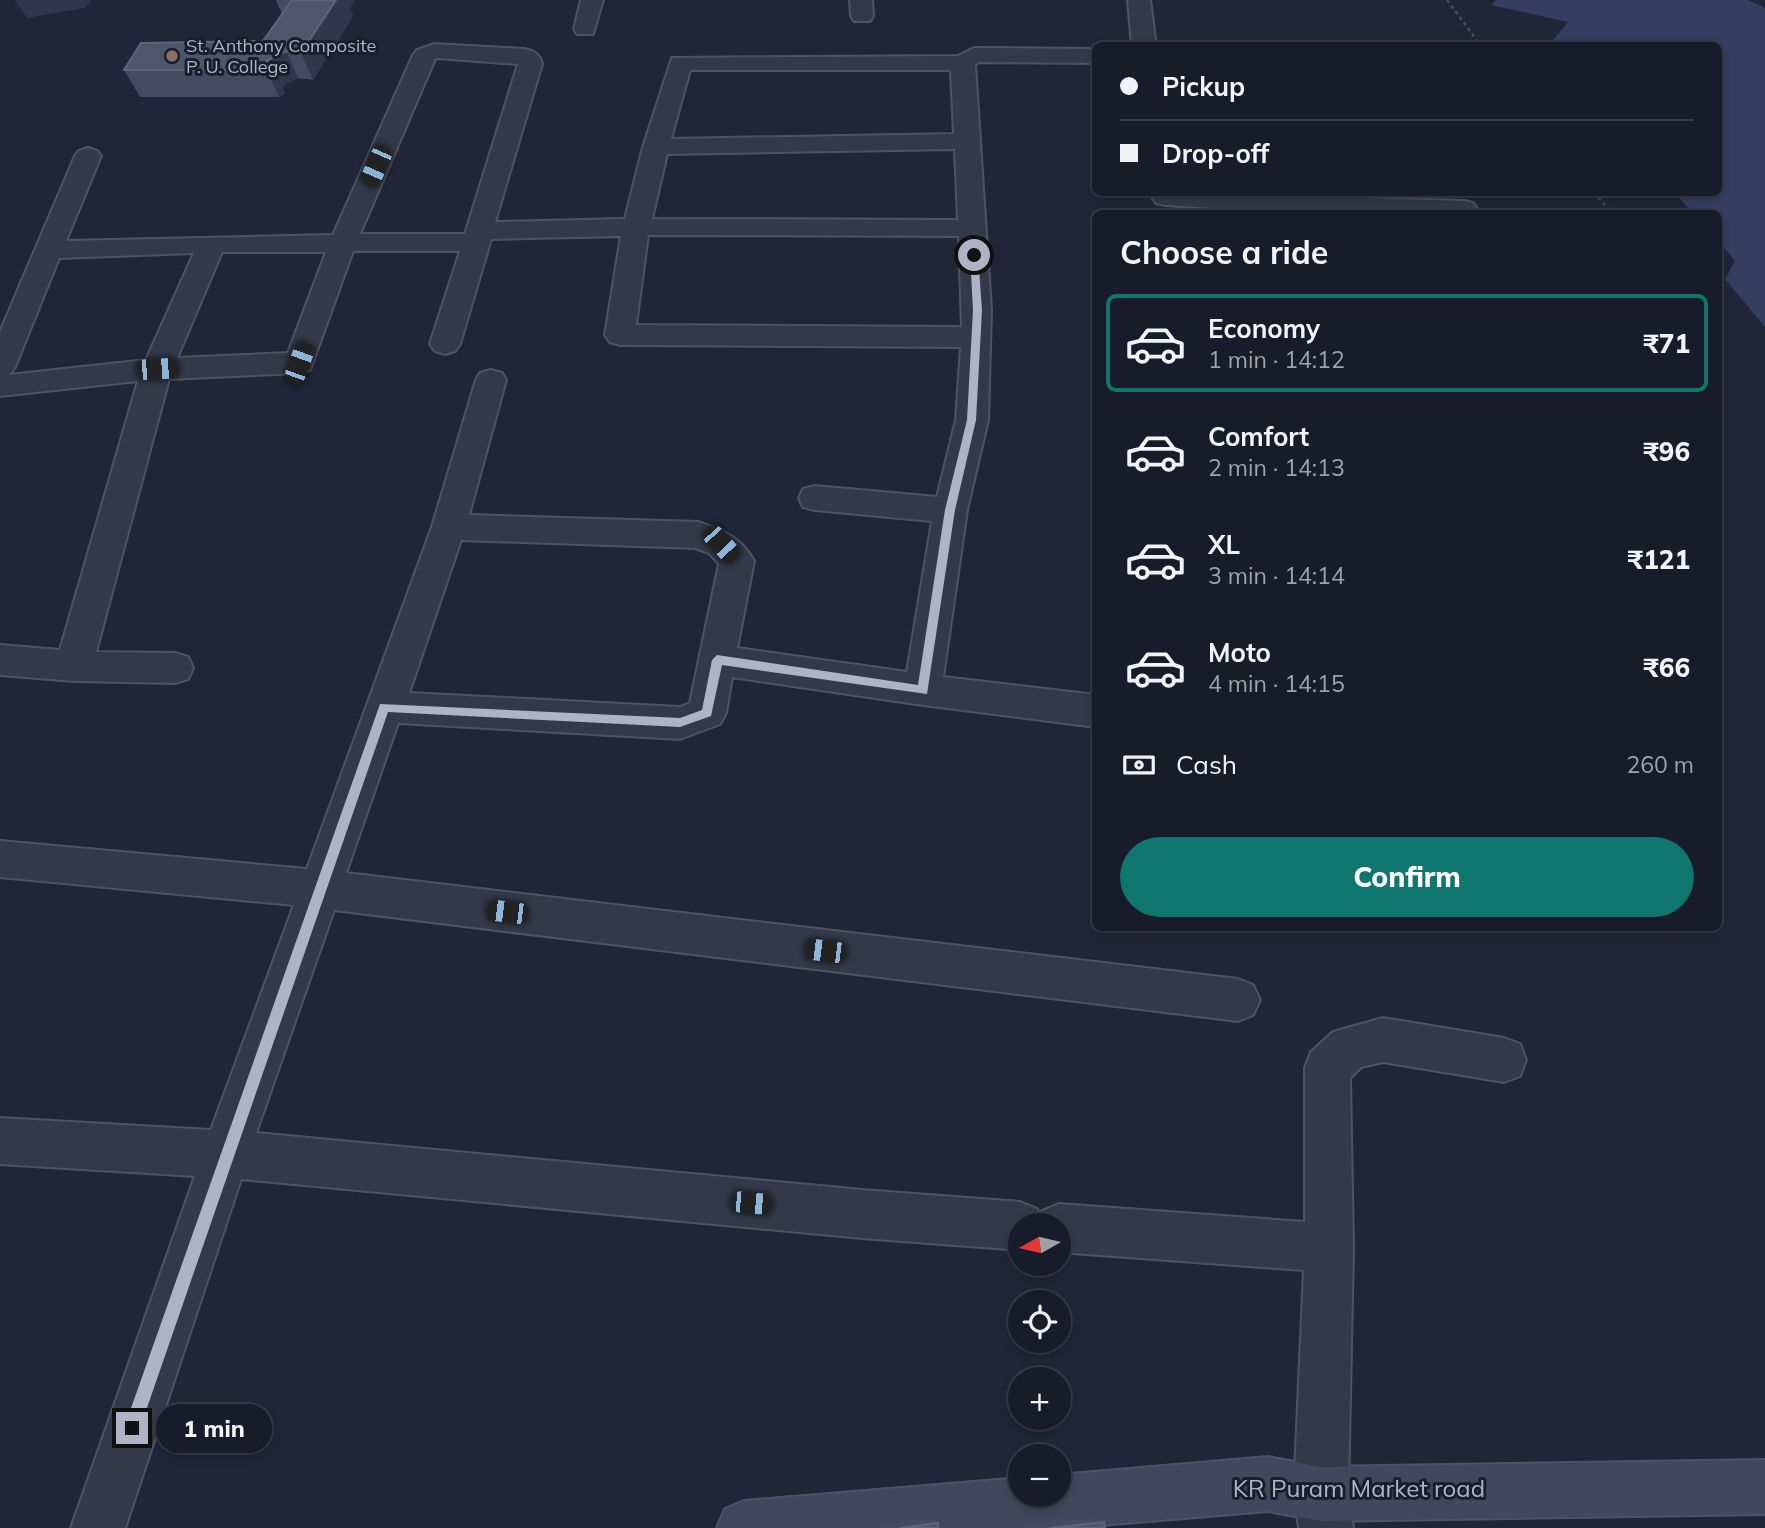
<!DOCTYPE html>
<meta charset="utf-8">
<style>
:root{--surface:#181c2a;--page:#212532;--text:#f1f3f6;--muted:#9fa1a8;--line:#363a47;--accent:#0f766e}
body{margin:0;font-family:Mulish,sans-serif;background:var(--page);color:var(--text);height:100vh;display:flex;flex-direction:column;font-size:26px;white-space:nowrap}
*{box-sizing:border-box;margin:0}
p{font-size:23px;color:var(--muted)}
.icon{flex:none;width:38px;height:38px;fill:none;stroke:currentColor;stroke-width:2;stroke-linecap:round;stroke-linejoin:round}
.map{position:relative;flex:1;overflow:hidden}
.details{position:absolute;left:1092px;top:210px;width:630px;height:721px;display:flex;flex-direction:column;background:var(--surface);border-radius:10px;box-shadow:0 4px 10px #0003,0 0 0 2px var(--line)}
.details>*{flex:none}
.guide{position:absolute;left:1092px;top:42px;width:630px;height:154px;border-radius:10px;box-shadow:0 4px 10px #0003,0 0 0 2px var(--line);display:grid;align-content:center;height:154px;padding:0 28px;background:var(--surface)}
.needle{width:46px;rotate:262deg}
.buttons{position:absolute;left:1008px;top:1213px;display:grid;gap:14px}
.buttons a{display:grid;place-items:center;width:63px;height:63px;border-radius:50%;background:var(--surface);box-shadow:0 4px 10px #0003,0 0 0 2px var(--line);font-size:35px}
.end{position:absolute;width:32px;height:32px;margin:-16px;border:9px solid #aeb3c5;background:#111;box-shadow:0 0 0 4px #111}
.from{border-radius:50%}
.bubble{position:absolute;height:49px;border-radius:24px;background:var(--surface);box-shadow:0 4px 10px #0003,0 0 0 2px var(--line);font-size:23px;font-weight:800;line-height:49px;text-align:center}
.car{position:absolute;width:21px;height:42px;margin:-21px -10px;border-radius:9px;box-shadow:0 0 5px 2px #0007;background:linear-gradient(#222 24%,#8ab4d8 0 40%,#222 0 76%,#8ab4d8 0 86%,#222 0)}
.guide b{display:flex;align-items:center;gap:24px;height:66px;font-size:26px}
.guide b+b{border-top:2px solid var(--line)}
.guide i{width:18px;height:18px;background:var(--text)}
ul{padding:0;list-style:none}
li{display:flex;align-items:center;gap:21px;height:98px;margin:0 14px 10px;padding:0 14px;border:4px solid transparent;border-radius:10px}
li div{flex:1}
li b{display:block;font-size:26px}
li em{font-style:normal;font-weight:800}
li.on{border-color:var(--accent)}
li>.icon{width:63px;height:63px;stroke-width:1.5}
h2{padding:0 28px;font-size:32px;line-height:84px}
.pay{display:flex;align-items:center;gap:18px;height:77px;padding:0 28px;font-size:26px}
.pay p{margin-inline-start:auto}
.button{display:flex;gap:14px;margin-top:auto;padding:14px 28px}
.button a{flex:1;height:80px;border-radius:42px;background:var(--accent);color:#fff;font-size:28px;font-weight:800;line-height:80px;text-align:center}
.map>svg:first-child{display:block}
.water{fill:#333e60}
.lines{fill:none;stroke-linecap:round;stroke-linejoin:round}
.street-casing{stroke:#4e5363;stroke-width:4}
.secondary-casing{stroke:#4e5363;stroke-width:4}
.path{stroke:#3f5057;stroke-width:2.5;stroke-dasharray:3.5 3.5;stroke-linecap:butt}
.street{fill:#333949;fill-rule:evenodd}
.secondary{fill:#41475c;fill-rule:evenodd}
.wall{fill:#444b60}
.shaded-wall{fill:#31374b}
.building{fill:#4f566b;stroke:#5e6579;stroke-width:2}
.route{fill:#aeb3c5}
.education-dot{fill:#8d6e63;stroke:#191e2d;stroke-width:2.5}
.labels{text-anchor:middle;stroke-width:6;stroke-linejoin:round;paint-order:stroke}
.far-poi-label{font-size:18px;fill:#aeb3c5;stroke:#191e2d;text-anchor:start}
.near-street-label{font-size:24px;fill:#aeb3c5;stroke:#191e2d}
</style>
<div class="map">
<svg width="1765" height="1528" viewBox="0 0 1765 1528">
<rect width="100%" height="100%" fill="#202638"/>
<path class="water" d="M 1496,0 L 1748,0 L 1765,8 L 1765,327 L 1725,279 L 1735,261 L 1719,242 L 1718,214 L 1693,213 L 1675,193 L 1718,192 L 1718,46 L 1549,45 L 1568,22 L 1491,5 Z"/>
<g class="lines">
<g class="street-casing">
<g id="street">
<path d="M 581,0 L 603,0 L 593,34 L 577,34 L 574,29 Z"/>
<path d="M 850,0 L 872,0 L 873,16 L 870,21 L 854,21 L 851,16 Z"/>
<path d="M 1128,0 L 1150,0 L 1156,46 L 1132,46 Z"/>
<path d="M 435,44 L 524,49 C 534,51 540,54 542,64 L 495,222 L 625,219 L 643,147 L 672,58 L 958,56 L 974,48 L 1096,49 L 1096,63 L 979,62 L 975,65 L 991,310 L 988,420 L 967,510 L 943,677 L 1096,695 L 1096,727 L 923,705 L 732,677 L 726,713 L 720,724 L 680,739 L 398,723 L 346,873 L 1238,979 L 1253,985 L 1260,1000 L 1253,1015 L 1238,1021 L 334,910 L 256,1133 L 862,1190 L 1020,1202 L 1037,1209 L 1040,1216 L 1042,1211 L 1059,1204 L 1305,1222 L 1305,1068 L 1311,1052 L 1333,1032 L 1383,1018 L 1504,1038 L 1520,1044 L 1526,1060 L 1520,1076 L 1504,1082 L 1383,1062 L 1361,1067 L 1350,1078 L 1353,1248 L 1348,1494 L 1353,1528 L 1299,1528 L 1294,1494 L 1304,1270 L 1059,1252 L 1059,1225 L 1020,1225 L 1020,1250 L 862,1238 L 241,1179 L 125,1528 L 71,1528 L 195,1176 L 0,1164 L 0,1118 L 211,1130 L 294,905 L 0,877 L 0,841 L 307,869 L 432,527 L 476,380 L 480,373 L 491,370 L 502,373 L 506,380 L 469,515 L 698,522 C 722,530 741,537 754,561 L 737,648 L 907,672 L 932,521 L 815,510 L 803,507 L 799,498 L 803,489 L 815,486 L 937,497 L 956,420 L 961,347 L 620,345 L 610,342 L 605,335 L 621,236 L 491,239 L 460,344 L 455,351 L 445,354 L 435,351 L 430,344 L 460,251 L 353,251 L 310,370 L 299,373 L 169,379 L 96,652 L 175,653 L 188,657 L 193,668 L 188,679 L 175,683 L 74,681 L 0,675 L 0,645 L 60,650 L 138,381 L 0,396 L 0,332 L 75,156 L 79,151 L 88,148 L 97,151 L 101,156 L 66,241 L 333,235 L 413,55 L 417,50 ZM 438,58 L 518,64 L 465,234 L 360,234 L 435,59 ZM 690,70 L 951,70 L 954,134 L 671,139 ZM 955,149 L 958,220 L 652,219 L 667,154 ZM 648,235 L 959,236 L 962,327 L 636,325 ZM 222,252 L 326,252 L 288,353 L 177,358 ZM 194,253 L 146,360 L 9,375 L 15,367 L 59,258 ZM 461,540 L 695,548 L 709,553 L 719,564 L 690,703 L 680,707 L 409,693 Z"/>
<path d="M 1155,192 L 1464,201 L 1473,203 L 1477,209 L 1474,214 L 1308,214 L 1165,205 L 1156,203 L 1152,197 Z"/>
</g>
</g>
<g class="secondary-casing">
<path id="secondary" d="M 1268,1457 L 1321,1467 L 1765,1460 L 1765,1514 L 1321,1521 L 1268,1511 L 1066,1528 L 717,1528 L 725,1509 L 744,1501 L 1020,1478 L 1020,1494 L 1059,1494 L 1059,1475 Z"/>
</g>
<g class="path">
<path d="M 1447,0 L 1481,46"/>
<path d="M 1594,192 L 1612,214"/>
</g>
<use href="#street" class="street"/>
<use href="#secondary" class="secondary"/>
</g>
<g class="wall">
<path d="M 276,0 L 354,0 L 350,8 L 353,16 L 313,80 L 298,78 L 282,86 L 285,93 L 279,97 L 140,97 L 124,70 L 263,41 L 282,14 Z"/>
<path d="M 1097,1517 L 1104,1522 L 1105,1528 L 1000,1528 Z"/>
<path d="M 936,1519 L 938,1528 L 857,1528 Z"/>
</g>
<g class="shaded-wall">
<path d="M 15,0 L 89,0 L 90,2 L 85,8 L 27,18 Z"/>
<path d="M 336,0 L 354,0 L 350,8 L 353,16 L 313,80 L 301,53 Z"/>
<path d="M 286,51 L 298,78 L 282,86 L 285,93 L 279,97 L 267,70 L 266,61 Z"/>
</g>
<g class="building">
<path d="M 292,0 L 336,0 L 301,53 L 286,51 L 266,61 L 273,66 L 267,70 L 124,70 L 141,43 L 263,41 Z"/>
<path d="M 1104,1522 L 1105,1528 L 1050,1528 Z"/>
<path d="M 938,1523 L 938,1528 L 900,1528 Z"/>
</g>
<path class="route" d="M 974,253 L 978,255 L 982,310 L 976,420 L 955,510 L 927,694 L 722,665 L 711,716 L 680,727 L 388,712 L 140,1428 L 137,1434 L 132,1436 L 126,1434 L 124,1428 L 380,704 L 680,718 L 702,710 L 712,660 L 717,655 L 918,685 L 945,510 L 967,420 L 973,310 L 970,255 Z"/>
<circle class="education-dot" cx="172" cy="56" r="7"/>
<g class="labels">
<g class="far-poi-label">
<text x="186" y="52">St. Anthony Composite<tspan x="186" dy="21">P. U. College</tspan></text>
</g>
<g class="near-street-label">
<text x="1359" y="1497">KR Puram Market road</text>
</g>
</g>
</svg>
<div class="buttons">
<a><svg class="needle" viewBox="-14 -14 28 28"><path d="M0-13l5 13h-10z" fill="#e53935"/><path d="M0 13l5-13h-10z" fill="#9fa1a8"/></svg></a>
<a><svg class="icon" aria-label="locate" viewBox="0 0 24 24"><circle cx="12" cy="12" r="6"/><path d="M12 2v4M12 18v4M2 12h4M18 12h4"/></svg></a>
<a>+</a>
<a>−</a>
</div>
<i class="end from" style="left:974px;top:255px"></i>
<i class="end" style="left:132px;top:1428px"></i>
<div class="bubble" style="left:156px;top:1404px;width:116px">1 min</div>
<i class="car" style="left:376px;top:166px;rotate:204deg"></i>
<i class="car" style="left:299px;top:363px;rotate:20deg"></i>
<i class="car" style="left:157px;top:369px;rotate:87deg"></i>
<i class="car" style="left:721px;top:544px;rotate:137deg"></i>
<i class="car" style="left:507px;top:912px;rotate:277deg"></i>
<i class="car" style="left:825px;top:951px;rotate:277deg"></i>
<i class="car" style="left:751px;top:1203px;rotate:95deg"></i>
<div class="guide">
<b><i class="from"></i>Pickup</b>
<b><i></i>Drop-off</b>
</div>
<section class="details">
<h2>Choose a ride</h2>
<ul>
<li class="on"><svg class="icon" aria-label="car" viewBox="0 0 24 24"><path d="M5 17H2v-5l4-1 3-4h7l3 4 3 1v5h-3M9 17h6M6 11h13"/><circle cx="7" cy="17" r="2"/><circle cx="17" cy="17" r="2"/></svg><div><b>Economy</b><p>1 min · 14:12</p></div><em>₹71</em></li>
<li><svg class="icon" aria-label="car" viewBox="0 0 24 24"><path d="M5 17H2v-5l4-1 3-4h7l3 4 3 1v5h-3M9 17h6M6 11h13"/><circle cx="7" cy="17" r="2"/><circle cx="17" cy="17" r="2"/></svg><div><b>Comfort</b><p>2 min · 14:13</p></div><em>₹96</em></li>
<li><svg class="icon" aria-label="car" viewBox="0 0 24 24"><path d="M5 17H2v-5l4-1 3-4h7l3 4 3 1v5h-3M9 17h6M6 11h13"/><circle cx="7" cy="17" r="2"/><circle cx="17" cy="17" r="2"/></svg><div><b>XL</b><p>3 min · 14:14</p></div><em>₹121</em></li>
<li><svg class="icon" aria-label="car" viewBox="0 0 24 24"><path d="M5 17H2v-5l4-1 3-4h7l3 4 3 1v5h-3M9 17h6M6 11h13"/><circle cx="7" cy="17" r="2"/><circle cx="17" cy="17" r="2"/></svg><div><b>Moto</b><p>4 min · 14:15</p></div><em>₹66</em></li>
</ul>
<div class="pay"><svg class="icon" aria-label="cash" viewBox="0 0 24 24"><path d="M3 7h18v10H3z"/><circle cx="12" cy="12" r="2"/></svg>Cash<p>260 m</p></div>
<div class="button"><a>Confirm</a></div>
</section>
</div>
